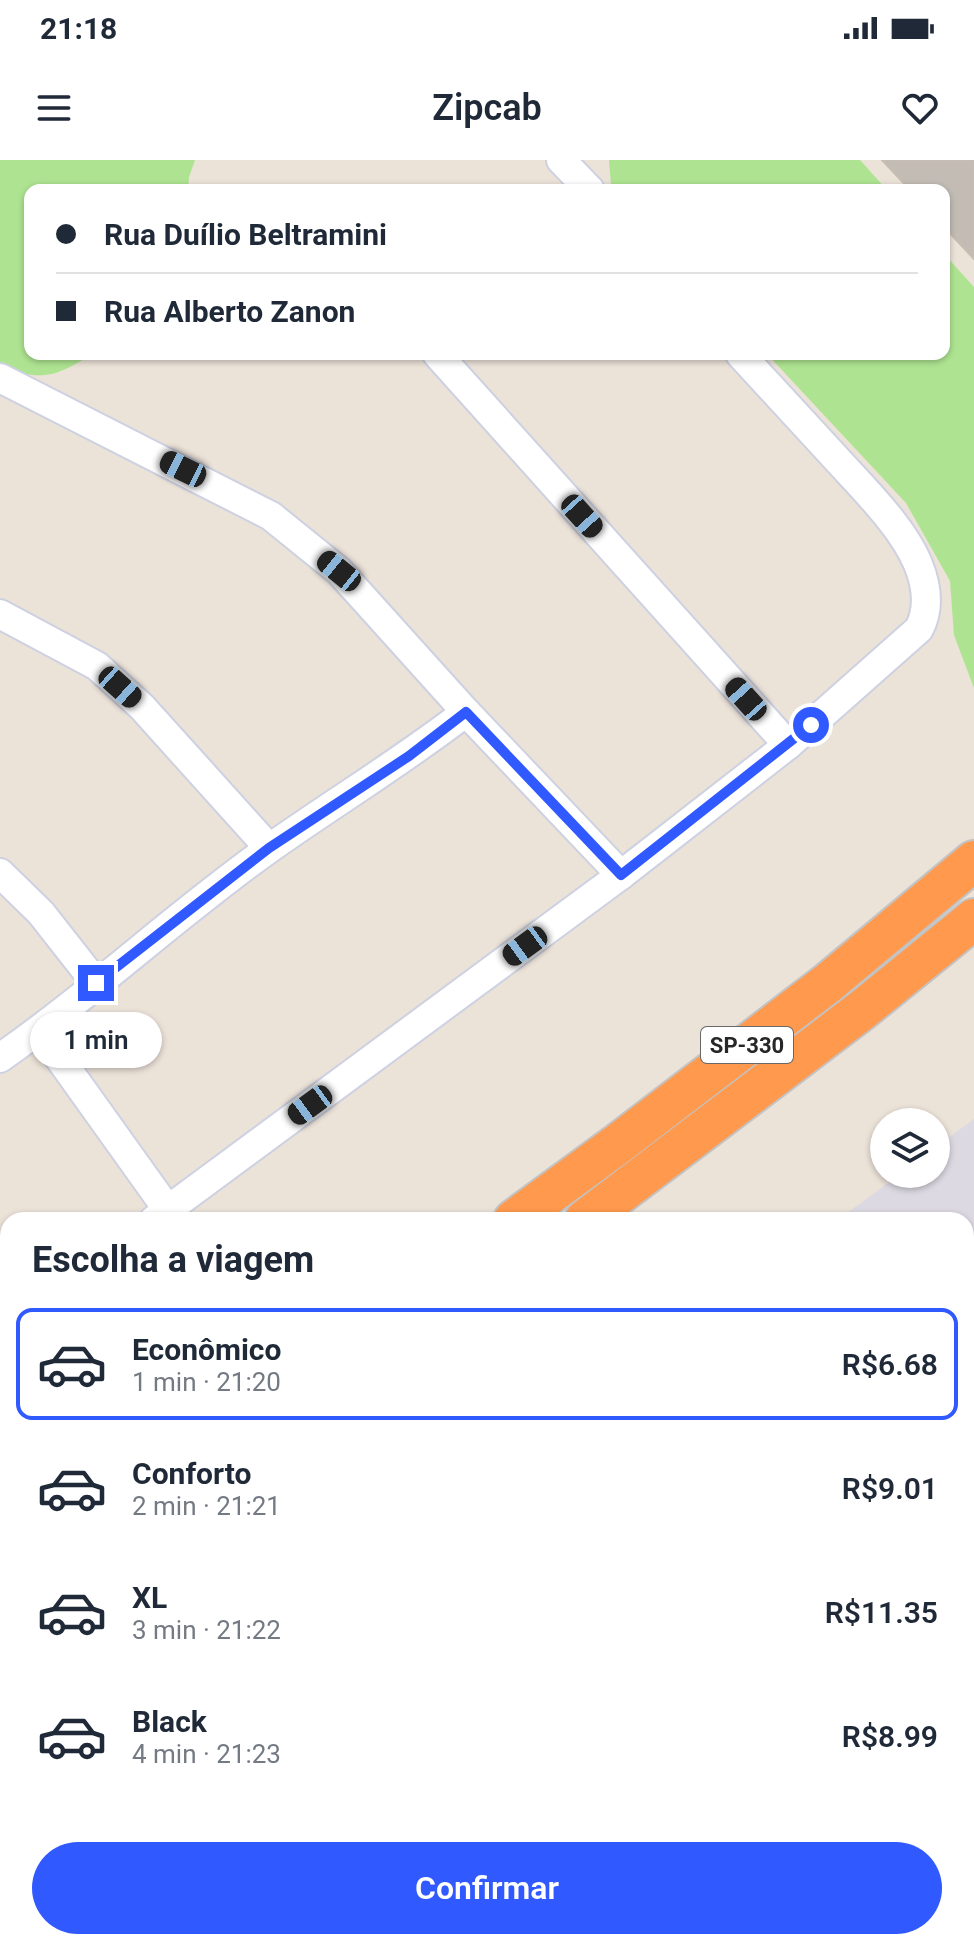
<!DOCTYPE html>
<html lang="pt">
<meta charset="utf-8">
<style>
:root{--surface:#fff;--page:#f2f2f3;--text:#1f2937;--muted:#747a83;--line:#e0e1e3;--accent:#3059ff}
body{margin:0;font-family:Roboto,sans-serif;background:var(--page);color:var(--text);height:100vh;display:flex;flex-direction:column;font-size:30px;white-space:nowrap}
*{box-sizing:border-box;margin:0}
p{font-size:26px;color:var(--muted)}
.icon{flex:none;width:44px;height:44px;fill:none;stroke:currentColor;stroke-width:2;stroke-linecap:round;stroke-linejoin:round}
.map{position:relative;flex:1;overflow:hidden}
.sheet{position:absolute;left:0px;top:1052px;width:974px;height:738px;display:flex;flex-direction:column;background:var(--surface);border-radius:24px 24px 0 0;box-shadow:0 2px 6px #0004}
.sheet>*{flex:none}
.guide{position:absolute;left:24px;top:24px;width:926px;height:176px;border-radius:16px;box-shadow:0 2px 6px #0004;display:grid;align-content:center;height:176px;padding:0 32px;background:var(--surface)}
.fabs{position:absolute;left:870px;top:948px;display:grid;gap:16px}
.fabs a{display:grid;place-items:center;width:80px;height:80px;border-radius:50%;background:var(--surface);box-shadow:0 2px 6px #0004;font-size:40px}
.end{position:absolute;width:36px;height:36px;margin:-18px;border:10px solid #3059ff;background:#fff;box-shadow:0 0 0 4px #fff}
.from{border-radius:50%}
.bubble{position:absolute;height:56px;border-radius:28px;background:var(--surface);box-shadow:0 2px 6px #0004;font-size:26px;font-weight:600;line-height:56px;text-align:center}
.car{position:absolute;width:24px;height:48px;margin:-24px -12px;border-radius:10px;box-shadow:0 0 6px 2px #0007;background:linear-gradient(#222 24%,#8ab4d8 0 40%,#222 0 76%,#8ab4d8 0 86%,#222 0)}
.guide b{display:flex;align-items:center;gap:28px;height:76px;font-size:30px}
.guide b+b{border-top:2px solid var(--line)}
.guide i{width:20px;height:20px;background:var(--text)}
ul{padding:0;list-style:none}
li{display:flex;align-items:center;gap:24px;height:112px;margin:0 16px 12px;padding:0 16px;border:4px solid transparent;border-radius:16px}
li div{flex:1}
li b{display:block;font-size:30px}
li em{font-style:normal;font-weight:600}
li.selected{border-color:var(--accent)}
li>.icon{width:72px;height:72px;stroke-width:1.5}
h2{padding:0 32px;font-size:36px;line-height:96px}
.button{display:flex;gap:16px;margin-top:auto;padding:16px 32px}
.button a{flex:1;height:92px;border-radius:48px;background:var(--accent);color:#fff;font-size:32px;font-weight:600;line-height:92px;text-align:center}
.status{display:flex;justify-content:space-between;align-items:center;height:56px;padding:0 40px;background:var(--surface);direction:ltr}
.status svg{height:22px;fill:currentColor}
header{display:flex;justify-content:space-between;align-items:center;height:104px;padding:0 32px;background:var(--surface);font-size:36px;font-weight:600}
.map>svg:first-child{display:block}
.industrial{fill:#dcd9e2}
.green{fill:#aee491}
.building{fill:#c2bcb5;stroke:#c6beb2;stroke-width:2}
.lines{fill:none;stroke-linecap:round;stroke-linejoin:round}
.minor-casing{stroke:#cdd1e1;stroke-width:32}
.highway-casing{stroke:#c3c3c3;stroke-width:44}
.minor{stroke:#fff;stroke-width:28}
.highway{stroke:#ff994e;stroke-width:40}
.route{stroke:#3059ff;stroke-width:10}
.labels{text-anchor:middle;stroke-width:6;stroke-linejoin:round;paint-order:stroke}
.shield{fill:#fff;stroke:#686868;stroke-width:2}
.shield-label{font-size:22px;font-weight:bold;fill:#272727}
</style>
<div class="status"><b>21:18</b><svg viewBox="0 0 49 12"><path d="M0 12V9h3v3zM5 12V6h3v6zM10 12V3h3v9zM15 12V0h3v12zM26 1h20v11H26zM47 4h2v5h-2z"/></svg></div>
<header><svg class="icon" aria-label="menu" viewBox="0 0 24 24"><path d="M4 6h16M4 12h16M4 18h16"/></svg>Zipcab<svg class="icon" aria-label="heart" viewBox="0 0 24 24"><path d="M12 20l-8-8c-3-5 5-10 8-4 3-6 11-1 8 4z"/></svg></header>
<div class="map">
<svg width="974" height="1789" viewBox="0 0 974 1789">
<rect width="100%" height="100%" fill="#ebe2d8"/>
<g class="industrial">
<path d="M 974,959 L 974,1784 L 965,1789 L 863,1789 L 859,1782 L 966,1782 L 966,1060 L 838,1060 L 900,1014 L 936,1014 L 936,987 Z"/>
<path d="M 8,1678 L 8,1782 L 511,1782 L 499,1789 L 0,1789 L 0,1684 Z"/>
</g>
<g class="green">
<path d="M 0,0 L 195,0 L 189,17 L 188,30 L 30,30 L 30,194 L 92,194 C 53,219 44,219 0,209 Z"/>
<path d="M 609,0 L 860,0 L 887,30 L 615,30 L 611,25 Z"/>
<path d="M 944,94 L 974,127 L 974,528 L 954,475 L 950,421 L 906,343 L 767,194 L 944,194 Z"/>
</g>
<g class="building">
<path d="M 882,0 L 974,0 L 974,99 L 944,67 L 944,30 L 910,30 Z"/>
<path d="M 974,1250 L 974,1372 L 966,1377 L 966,1255 Z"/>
<path d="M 966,1639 L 971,1646 L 974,1643 L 974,1764 L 966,1769 Z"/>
<path d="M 14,1782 L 170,1782 L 160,1789 L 19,1789 Z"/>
<path d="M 290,1782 L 428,1782 L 417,1789 L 279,1789 Z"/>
<path d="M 889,1782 L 945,1782 L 933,1789 L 894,1789 Z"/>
</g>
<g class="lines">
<g class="minor-casing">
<g id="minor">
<path d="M 561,0 L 590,30"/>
<path d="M 437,194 L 788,585"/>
<path d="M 0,218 L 271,356 L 339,411 L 466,552 L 621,715"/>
<path d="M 0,454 L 97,506 L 142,547 L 269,688"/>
<path d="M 0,713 L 41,753 L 96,823"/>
<path d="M 40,871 L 168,1050"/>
<path d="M 0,898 C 93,833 177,754 270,688 C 335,642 403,601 466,552"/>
<path d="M 154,1060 L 621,715 L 788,585 L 919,469 C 930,448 927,426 918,404 C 904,370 869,334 844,307 C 809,269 775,232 740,194"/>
<path d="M 0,1171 L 8,1165"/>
<path d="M 966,1424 L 974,1419"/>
<path d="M 234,1789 L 245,1782"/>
</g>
</g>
<g class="highway-casing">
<g id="highway">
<path d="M 514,1060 L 619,983 L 828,823 L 974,701"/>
<path d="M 585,1060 L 862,850 L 974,759"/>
<path d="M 0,1425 L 8,1420"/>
<path d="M 0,1479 L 8,1474"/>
</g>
</g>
<use href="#minor" class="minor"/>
<use href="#highway" class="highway"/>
</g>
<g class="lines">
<path class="route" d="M 96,823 L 269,688 L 409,596 L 466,552 L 621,715 L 811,565"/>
</g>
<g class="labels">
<rect class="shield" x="701" y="867" width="92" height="36" rx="6"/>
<g class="shield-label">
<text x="747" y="893">SP-330</text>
</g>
</g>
</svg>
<div class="fabs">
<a><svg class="icon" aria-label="layers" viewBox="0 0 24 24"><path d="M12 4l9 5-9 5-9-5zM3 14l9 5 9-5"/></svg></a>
</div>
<i class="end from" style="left:811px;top:565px"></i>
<i class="end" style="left:96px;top:823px"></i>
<div class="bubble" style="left:30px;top:852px;width:132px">1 min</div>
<i class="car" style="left:183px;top:309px;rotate:296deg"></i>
<i class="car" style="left:582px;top:356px;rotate:138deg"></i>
<i class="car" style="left:339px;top:411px;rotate:309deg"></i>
<i class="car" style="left:120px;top:527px;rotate:132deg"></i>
<i class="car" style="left:746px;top:539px;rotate:318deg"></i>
<i class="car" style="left:525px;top:786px;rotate:234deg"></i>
<i class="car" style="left:310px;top:945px;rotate:234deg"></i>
<div class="guide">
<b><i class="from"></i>Rua Duílio Beltramini</b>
<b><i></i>Rua Alberto Zanon</b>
</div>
<section class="sheet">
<h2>Escolha a viagem</h2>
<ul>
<li class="selected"><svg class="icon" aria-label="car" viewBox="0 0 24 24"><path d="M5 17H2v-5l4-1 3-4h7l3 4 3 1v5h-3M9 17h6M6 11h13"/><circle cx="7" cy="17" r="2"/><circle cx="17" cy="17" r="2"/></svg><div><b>Econômico</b><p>1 min · 21:20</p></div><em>R$6.68</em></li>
<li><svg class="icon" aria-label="car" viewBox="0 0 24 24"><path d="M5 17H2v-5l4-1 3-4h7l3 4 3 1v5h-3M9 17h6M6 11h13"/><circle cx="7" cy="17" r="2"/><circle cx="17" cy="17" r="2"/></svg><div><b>Conforto</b><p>2 min · 21:21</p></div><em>R$9.01</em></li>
<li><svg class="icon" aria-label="car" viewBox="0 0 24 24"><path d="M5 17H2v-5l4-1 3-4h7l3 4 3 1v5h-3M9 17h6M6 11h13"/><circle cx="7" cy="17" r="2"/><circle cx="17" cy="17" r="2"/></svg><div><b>XL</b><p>3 min · 21:22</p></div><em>R$11.35</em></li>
<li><svg class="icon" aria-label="car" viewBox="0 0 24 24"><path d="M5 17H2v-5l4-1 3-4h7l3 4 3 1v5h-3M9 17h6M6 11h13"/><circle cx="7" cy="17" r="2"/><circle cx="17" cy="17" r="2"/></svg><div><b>Black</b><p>4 min · 21:23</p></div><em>R$8.99</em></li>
</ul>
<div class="button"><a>Confirmar</a></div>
</section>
</div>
